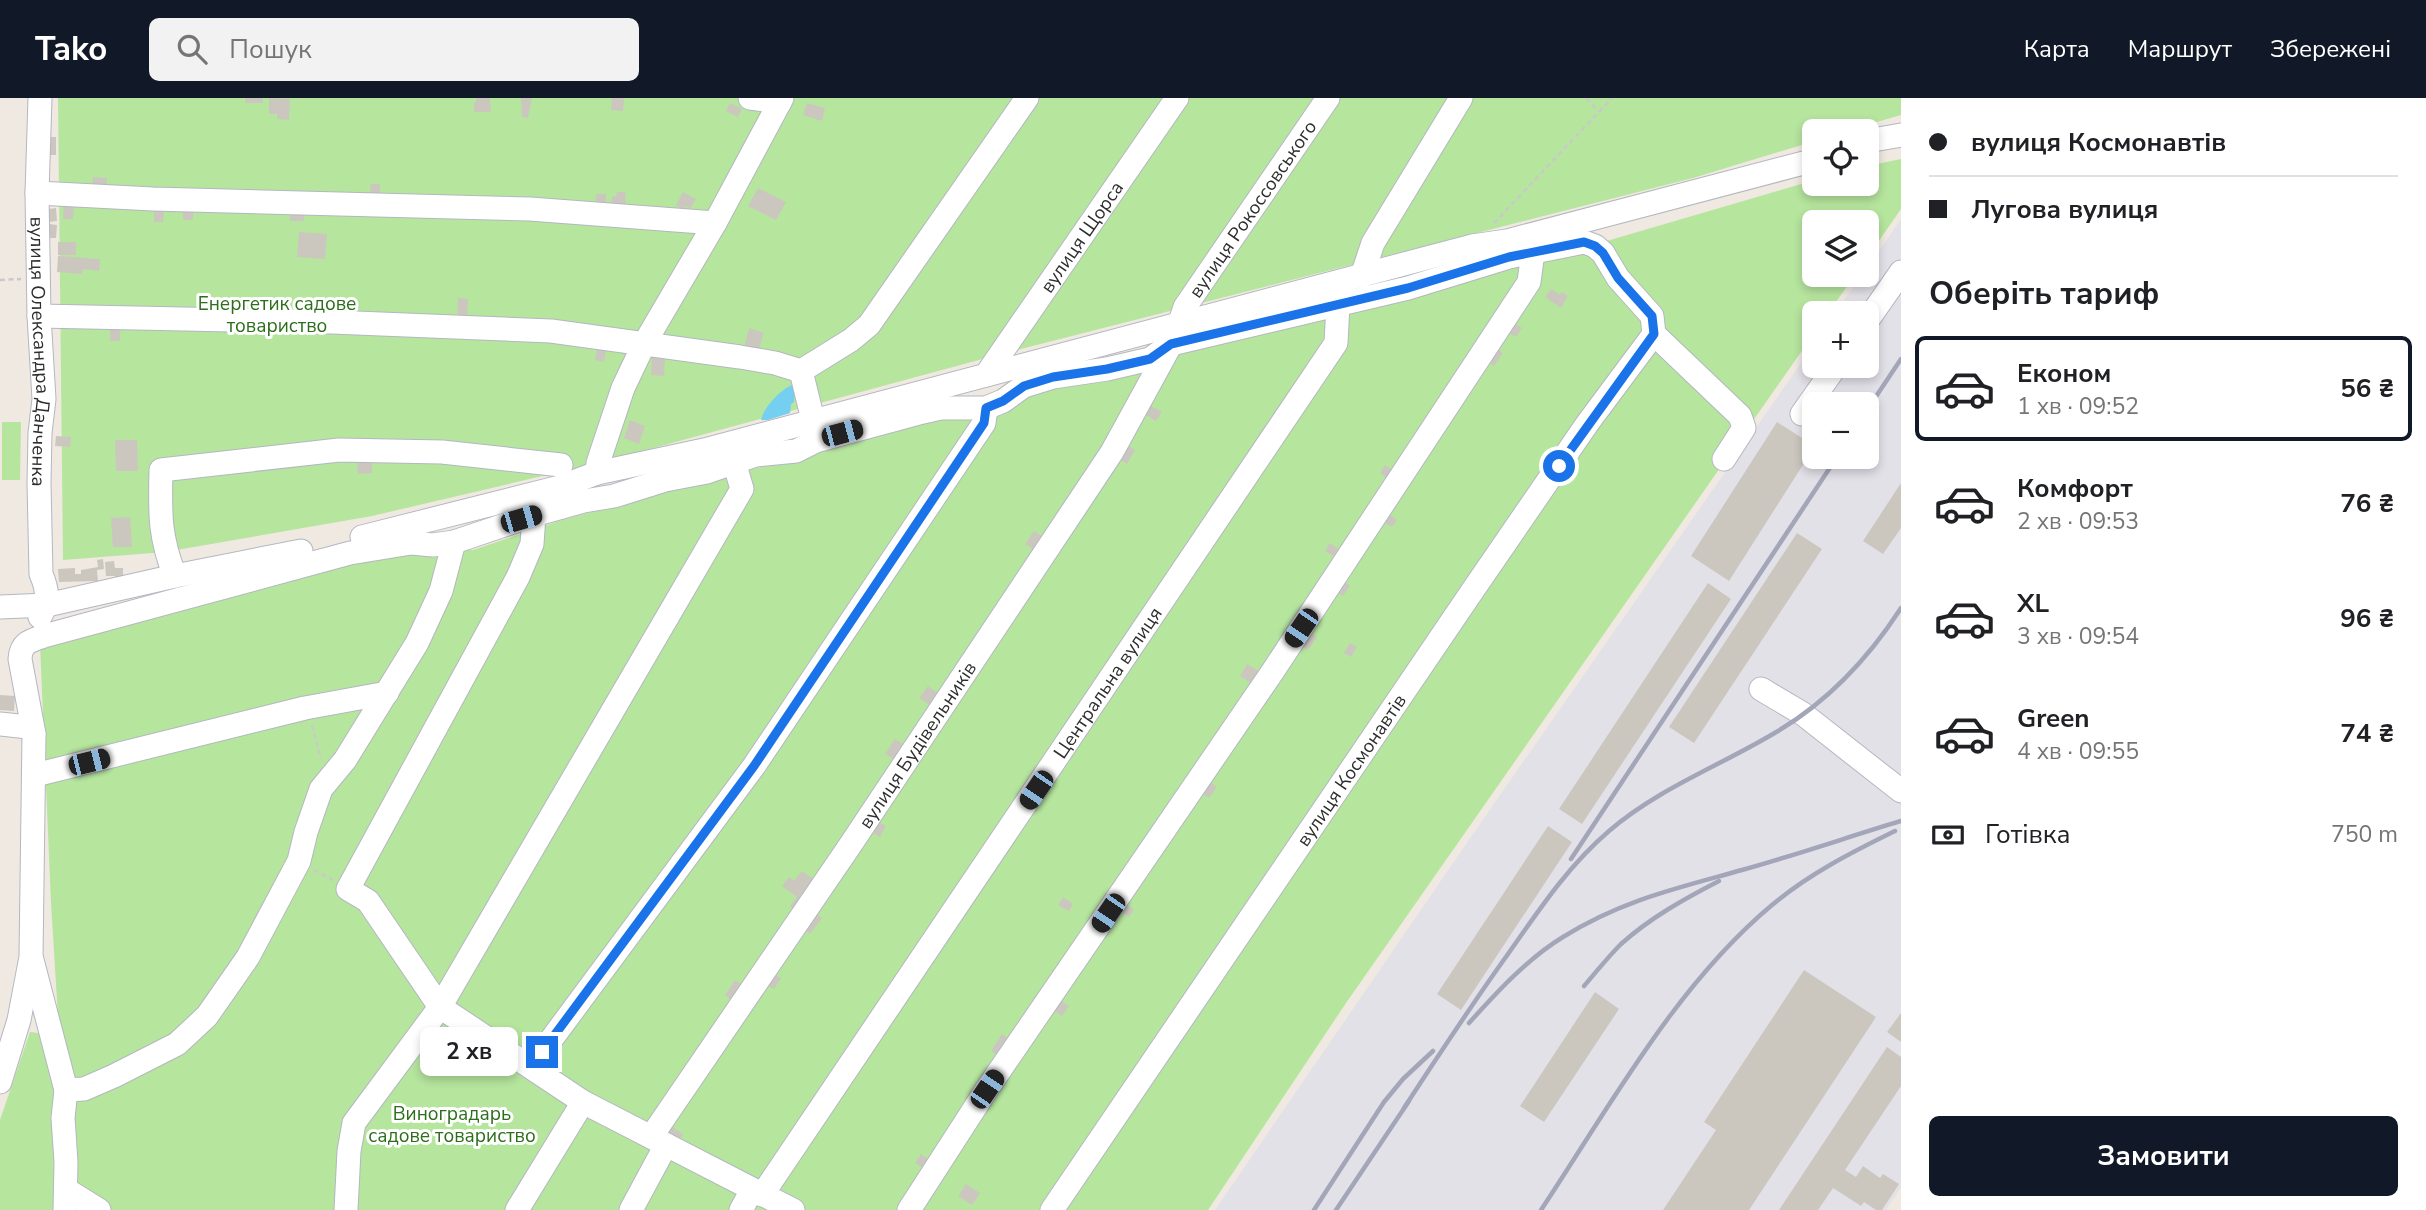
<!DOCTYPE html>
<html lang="uk">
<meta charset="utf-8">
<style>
:root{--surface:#fff;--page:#f2f2f2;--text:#202124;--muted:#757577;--line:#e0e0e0;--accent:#111827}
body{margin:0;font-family:"Nunito Sans",sans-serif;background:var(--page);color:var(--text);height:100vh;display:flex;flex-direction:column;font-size:26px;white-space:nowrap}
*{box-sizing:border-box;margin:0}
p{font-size:23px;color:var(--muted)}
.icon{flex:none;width:38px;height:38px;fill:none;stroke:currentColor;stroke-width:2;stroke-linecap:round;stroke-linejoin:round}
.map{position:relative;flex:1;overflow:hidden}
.sheet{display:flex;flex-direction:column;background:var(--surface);width:525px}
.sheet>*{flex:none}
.top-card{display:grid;align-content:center;height:154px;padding:0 28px;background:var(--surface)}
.controls{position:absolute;left:1802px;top:21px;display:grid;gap:14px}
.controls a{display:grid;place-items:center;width:77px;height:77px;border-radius:10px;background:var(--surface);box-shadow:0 4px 10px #0003;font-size:35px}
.end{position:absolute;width:32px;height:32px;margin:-16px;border:9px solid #1a73e8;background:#fff;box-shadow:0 0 0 4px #fff}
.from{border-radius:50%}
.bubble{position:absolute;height:49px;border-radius:10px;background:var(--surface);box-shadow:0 4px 10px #0003;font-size:23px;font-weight:700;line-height:49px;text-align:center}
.car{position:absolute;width:21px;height:42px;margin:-21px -10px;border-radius:9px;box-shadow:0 0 5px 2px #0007;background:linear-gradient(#222 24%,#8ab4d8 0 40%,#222 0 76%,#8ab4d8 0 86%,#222 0)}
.top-card b{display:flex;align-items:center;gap:24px;height:66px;font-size:26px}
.top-card b+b{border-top:2px solid var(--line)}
.top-card i{width:18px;height:18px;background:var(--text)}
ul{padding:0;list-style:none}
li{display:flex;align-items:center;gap:21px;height:105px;margin:0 14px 10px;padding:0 14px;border:4px solid transparent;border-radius:10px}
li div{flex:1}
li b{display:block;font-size:26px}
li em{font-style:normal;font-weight:700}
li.selected{border-color:var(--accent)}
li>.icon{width:63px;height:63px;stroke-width:1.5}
h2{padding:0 28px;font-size:32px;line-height:84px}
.pay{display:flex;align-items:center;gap:18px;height:77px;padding:0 28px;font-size:26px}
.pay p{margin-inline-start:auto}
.primary-button{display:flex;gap:14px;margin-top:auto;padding:14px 28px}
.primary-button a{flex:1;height:80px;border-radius:10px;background:var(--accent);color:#fff;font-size:28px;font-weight:700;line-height:80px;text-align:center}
header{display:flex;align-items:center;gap:42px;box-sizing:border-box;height:98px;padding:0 35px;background:var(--accent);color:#fff}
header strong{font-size:33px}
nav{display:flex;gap:38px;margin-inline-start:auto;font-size:24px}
.search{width:490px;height:63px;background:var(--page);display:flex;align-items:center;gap:18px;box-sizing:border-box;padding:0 24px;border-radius:10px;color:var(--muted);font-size:26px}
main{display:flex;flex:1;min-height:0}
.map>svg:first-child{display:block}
.industrial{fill:#e3e1e8;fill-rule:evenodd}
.green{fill:#b6e59e}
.water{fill:#75cff0}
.building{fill:#cbc7bf}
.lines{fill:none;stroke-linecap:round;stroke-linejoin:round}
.minor-casing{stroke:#b4b7c1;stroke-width:25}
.path{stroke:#c9c9c9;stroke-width:2.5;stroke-dasharray:5 3.5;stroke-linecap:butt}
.minor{stroke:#fff;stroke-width:23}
.rail{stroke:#a3a6b8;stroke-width:4.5}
.route{stroke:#1a73e8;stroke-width:9}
.labels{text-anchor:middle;stroke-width:6;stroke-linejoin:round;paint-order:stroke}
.street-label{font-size:19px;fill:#2e2e2e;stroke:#fff}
.park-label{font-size:19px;fill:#2c6e1b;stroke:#fff}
</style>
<header>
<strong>Tako</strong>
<div class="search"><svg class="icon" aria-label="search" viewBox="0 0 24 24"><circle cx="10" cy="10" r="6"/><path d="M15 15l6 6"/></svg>Пошук</div>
<nav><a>Карта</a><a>Маршрут</a><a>Збережені</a></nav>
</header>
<main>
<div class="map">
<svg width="1901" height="1112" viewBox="0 0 1901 1112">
<rect width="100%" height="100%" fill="#efe9e1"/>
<path class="industrial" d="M 1901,121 L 1901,1089 L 1886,1112 L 1215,1112 L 1475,733 L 1815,245 L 1815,268 L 1867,268 L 1867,215 L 1835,215 L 1862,177 L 1867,177 L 1867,170 ZM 1815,306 L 1867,306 L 1867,359 L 1815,359 Z"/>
<g class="green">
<path d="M 58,0 L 1901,0 L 1901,17 L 1846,33 L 1815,33 L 1815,43 L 1693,80 L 1001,256 L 598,365 L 372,418 L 165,454 L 63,462 Z"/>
<path d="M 1901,61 L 1901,111 L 1867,160 L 1867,124 L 1815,124 L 1815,177 L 1855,177 L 1828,215 L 1815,215 L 1815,234 L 1346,905 L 1208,1112 L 70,1112 L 51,805 L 40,546 L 339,469 L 435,450 L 473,452 L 562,422 L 761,369 L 877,334 L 975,315 L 1000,318 L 1028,293 L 1174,258 L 1576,152 L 1815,82 L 1815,86 L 1867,86 L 1867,68 Z"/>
<path d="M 2,324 L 21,324 L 20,382 L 2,382 Z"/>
<path d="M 30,934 L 38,935 L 47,941 L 53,968 L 54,1112 L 0,1112 L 0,1022 Z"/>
</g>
<path class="water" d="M 792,287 L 795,289 L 794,304 L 791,306 L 790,315 L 768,322 L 761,322 C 764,309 780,292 792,287 Z"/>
<g class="building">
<rect x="245" y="0" width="18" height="5"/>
<path d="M 269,0 L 290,1 L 289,22 L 277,21 L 277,16 L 269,16 Z"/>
<path d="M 476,0 L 490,0 L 491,14 L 474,14 L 474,4 L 476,4 Z"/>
<path d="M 521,0 L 532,0 L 528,20 L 522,19 Z"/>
<path d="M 612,0 L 624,0 L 623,13 L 611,12 Z"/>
<path d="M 730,5 L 742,11 L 738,19 L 726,13 Z"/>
<path d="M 807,5 L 825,10 L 822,23 L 803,17 Z"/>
<rect x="47" y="39" width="9" height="18"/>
<path d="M 93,79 L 107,80 L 106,93 L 92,92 Z"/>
<path d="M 370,86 L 380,86 L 380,99 L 371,99 Z"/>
<path d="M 758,90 L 786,104 L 776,122 L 748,108 Z"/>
<path d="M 617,94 L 625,94 L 626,108 L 611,107 L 612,99 L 616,98 Z"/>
<path d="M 683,94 L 696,101 L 690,111 L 686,108 L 684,112 L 676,107 Z"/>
<rect x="596" y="96" width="10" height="11"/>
<path d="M 64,105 L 74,106 L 73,121 L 63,121 Z"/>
<path d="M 154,107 L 164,107 L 163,124 L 154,124 Z"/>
<path d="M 56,110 L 57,123 L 49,124 L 48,111 Z"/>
<path d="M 183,110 L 193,111 L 193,122 L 183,122 Z"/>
<path d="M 290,110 L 303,110 L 304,123 L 290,123 Z"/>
<path d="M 49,126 L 57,127 L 56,140 L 49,140 Z"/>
<path d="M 299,134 L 327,136 L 325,161 L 297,159 Z"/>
<rect x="58" y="144" width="18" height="13"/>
<path d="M 58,158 L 100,161 L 99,173 L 83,171 L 82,176 L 57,174 Z"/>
<path d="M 1551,191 L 1560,197 L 1562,194 L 1568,198 L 1561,210 L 1545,199 Z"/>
<path d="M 458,200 L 468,201 L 467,223 L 457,223 Z"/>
<path d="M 1512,223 L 1522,230 L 1516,239 L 1506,233 Z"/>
<path d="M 749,230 L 764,235 L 758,254 L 744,250 Z"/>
<rect x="110" y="231" width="10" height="12"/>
<path d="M 1495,249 L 1503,255 L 1494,268 L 1486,263 Z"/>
<path d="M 597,250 L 606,252 L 604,264 L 595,262 Z"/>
<path d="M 652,256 L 665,257 L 664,278 L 651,277 Z"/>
<path d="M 1151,308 L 1162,314 L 1156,323 L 1146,317 Z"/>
<path d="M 630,322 L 645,328 L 639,346 L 624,340 Z"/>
<path d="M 1777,324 L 1815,348 L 1729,483 L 1691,458 Z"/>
<path d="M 56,338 L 71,339 L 70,349 L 55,348 Z"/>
<path d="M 115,342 L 137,342 L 138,373 L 116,373 Z"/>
<path d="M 1127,347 L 1135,352 L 1127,366 L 1119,361 Z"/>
<path d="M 357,362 L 372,362 L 372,375 L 358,376 Z"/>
<path d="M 1385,367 L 1398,376 L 1392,384 L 1380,375 Z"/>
<path d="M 1901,385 L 1901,430 L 1883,456 L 1863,443 Z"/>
<path d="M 1386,414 L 1397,422 L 1392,429 L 1381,422 Z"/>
<path d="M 130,419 L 132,449 L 113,449 L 111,420 Z"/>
<path d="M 1034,433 L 1048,442 L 1039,455 L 1025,446 Z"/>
<path d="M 1797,435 L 1822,451 L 1694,645 L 1669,629 Z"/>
<path d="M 1330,445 L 1338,451 L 1333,458 L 1325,453 Z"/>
<path d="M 103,461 L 104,471 L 97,472 L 98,483 L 59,484 L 58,471 L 75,470 L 75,476 L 81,476 L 81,472 L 98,469 L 97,462 Z"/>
<path d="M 114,463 L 115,470 L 123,470 L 123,483 L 116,483 L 115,478 L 106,478 L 105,464 Z"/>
<path d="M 1342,482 L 1350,488 L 1343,498 L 1335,493 Z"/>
<path d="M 1708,485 L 1731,501 L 1582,726 L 1559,711 Z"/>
<path d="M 1307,532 L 1317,539 L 1308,552 L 1298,545 Z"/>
<path d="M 1350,545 L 1357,549 L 1351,559 L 1344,555 Z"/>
<path d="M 1247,566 L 1262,575 L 1254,587 L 1240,578 Z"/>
<path d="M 928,588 L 938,595 L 935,610 L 919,600 Z"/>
<path d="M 0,597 L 15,598 L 14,613 L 0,612 Z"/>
<path d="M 895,641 L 908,649 L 899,664 L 885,656 Z"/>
<path d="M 1208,682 L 1217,689 L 1209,700 L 1200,694 Z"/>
<path d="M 876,723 L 886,728 L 880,739 L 866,731 Z"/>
<path d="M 1548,728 L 1572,744 L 1461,912 L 1437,896 Z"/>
<path d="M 802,773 L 813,781 L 804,793 L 811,798 L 798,814 L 790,808 L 797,799 L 782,788 L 789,779 L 794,783 Z"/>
<path d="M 1063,799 L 1073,806 L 1069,813 L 1058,807 Z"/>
<path d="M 1126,806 L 1134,812 L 1129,819 L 1121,814 Z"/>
<path d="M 813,813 L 822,820 L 810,836 L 801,829 Z"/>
<path d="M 1804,872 L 1876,919 L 1749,1112 L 1663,1112 L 1716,1032 L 1704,1024 Z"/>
<path d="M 772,875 L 781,880 L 774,891 L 765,886 Z"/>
<path d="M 735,882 L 743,887 L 732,903 L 725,897 Z"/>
<path d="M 1595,894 L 1619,911 L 1544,1024 L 1520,1008 Z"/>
<path d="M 1057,900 L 1069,908 L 1062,918 L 1050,910 Z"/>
<path d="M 1901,915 L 1901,944 L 1887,934 Z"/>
<path d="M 1002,936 L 1012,943 L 1001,960 L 991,953 Z"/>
<path d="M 1887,949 L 1901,959 L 1901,988 L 1845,1072 L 1856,1079 L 1863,1068 L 1880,1080 L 1883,1076 L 1899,1086 L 1882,1112 L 1876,1112 L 1864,1104 L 1861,1108 L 1833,1090 L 1818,1112 L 1779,1112 Z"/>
<path d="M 669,1027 L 683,1036 L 676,1047 L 663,1038 Z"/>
<path d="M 921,1056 L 933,1064 L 928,1073 L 915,1065 Z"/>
<path d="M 966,1086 L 980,1095 L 972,1107 L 958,1098 Z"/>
</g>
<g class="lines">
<g class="minor-casing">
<g id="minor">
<path id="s1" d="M 40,0 L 37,95 L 39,218 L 44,301 L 40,335 L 39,385 L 41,476 C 48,492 49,503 40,519"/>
<path d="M 750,0 L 780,4"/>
<path d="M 1867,45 L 1873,42 L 1901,37"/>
<path d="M 37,95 L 153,101 L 530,111 L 715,125"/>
<path d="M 1362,178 L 1373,145 L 1461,0"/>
<path d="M 39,218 L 332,224 L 551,233 L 740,259 L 775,265 L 801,273"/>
<path d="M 1867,223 L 1901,174"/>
<path id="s2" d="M 1180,224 L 1185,209 L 1328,0"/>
<path id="s3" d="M 986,277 L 1177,0"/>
<path d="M 1802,316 L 1836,268"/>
<path d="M 813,322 L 801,273 L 851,242 L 869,227 L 1027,0"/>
<path d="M 597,375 L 598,365 L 623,290 L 644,246 L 715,125 L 782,0"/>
<path d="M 534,417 L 532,446 L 518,479 L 348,791 L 368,803 L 440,909 L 583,1004 L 793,1112"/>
<path d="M 362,439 L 560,389 L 597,375 L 704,352 L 1472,148 L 1507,143 L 1815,62"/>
<path d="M 175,478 C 159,438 160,414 161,372 L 339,352 L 442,354 L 561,367"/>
<path d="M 0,509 L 47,507 L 175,478 L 301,453"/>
<path d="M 1761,591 L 1803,616 L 1901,693"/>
<path d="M 0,626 L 28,629 L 34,636 L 31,859 L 19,922 L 0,984"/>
<path d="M 34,636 L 20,561 C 21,545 29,543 44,538 L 350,455 L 411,445 L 433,447 L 454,444 L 534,417 L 584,403 L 614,398 L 665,382 L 707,374 L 756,357 L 796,353 L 816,343 L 923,314 L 941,310 L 986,310 L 1003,303 L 1024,288 L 1053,279 L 1107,271 L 1150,261 L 1171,246 L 1408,190 L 1509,159 L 1584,144 L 1595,148 L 1603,155 L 1618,180 L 1652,218 L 1654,236 L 1740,318 L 1744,330 L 1724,361"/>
<path d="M 35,677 L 305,610 L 387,595"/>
<path d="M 32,862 L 66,992 L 63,1020 L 66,1064 L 65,1112"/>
<path d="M 534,971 L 542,954 L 754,668 L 984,325 L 986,310"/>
<path d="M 66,992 L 84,991 L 114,978 L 177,946 L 207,918 L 248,859 L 299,763 L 306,734 L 321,691 L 345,662 L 417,545 L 441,493 L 454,444"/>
<path id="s4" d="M 651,1039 L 851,746 L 1112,354 L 1170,248"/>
<path d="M 67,1092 L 99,1112"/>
<path id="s5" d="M 762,1097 L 1336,245 L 1338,206"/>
<path d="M 346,1112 L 349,1053 L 354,1025 L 440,909 L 742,391 L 734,364"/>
<path d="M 517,1112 L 583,1004"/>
<path d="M 631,1112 L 666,1047"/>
<path d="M 741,1112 L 752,1092"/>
<path d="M 909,1112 L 987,991 L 1273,573 L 1529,184 L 1533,154"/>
<path id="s6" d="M 1052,1112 L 1473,492 L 1587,326 L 1654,236"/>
</g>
</g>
<g class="path">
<path d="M 1586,0 L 1598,13"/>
<path d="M 1494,125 L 1612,0"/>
<path d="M 0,182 L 21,181"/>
<path d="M 312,627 L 321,661"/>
<path d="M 314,772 L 333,782"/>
</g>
<use href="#minor" class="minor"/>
<g class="rail">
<path d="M 1867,312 L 1901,261"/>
<path d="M 1571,761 L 1837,359"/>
<path d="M 1584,888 C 1596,874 1608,859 1621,846 C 1650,820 1684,801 1719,783"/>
<path d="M 1469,925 C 1497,894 1527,861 1563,839 C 1622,802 1678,790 1742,772 C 1796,757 1848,739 1901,723"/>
<path d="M 1404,1010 C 1438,958 1472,906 1508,856 C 1539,812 1568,768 1609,733 C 1659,690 1722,667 1778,633 C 1828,603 1870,558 1901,510"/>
<path d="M 1314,1112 L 1384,1004 L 1403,981 L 1433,953"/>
<path d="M 1336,1112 L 1409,1003"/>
<path d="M 1541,1112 C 1610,1008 1676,887 1772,807 C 1809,776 1852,754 1895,733"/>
</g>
</g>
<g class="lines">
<path class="route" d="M 542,954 L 754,668 L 984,325 L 986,310 L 1003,303 L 1024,288 L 1053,279 L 1107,271 L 1150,261 L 1171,246 L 1408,190 L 1509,159 L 1584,144 L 1595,148 L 1603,155 L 1618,180 L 1652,218 L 1654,236 L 1559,368"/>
</g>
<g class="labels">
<g class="street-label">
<text dy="7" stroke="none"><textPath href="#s2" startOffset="135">вулиця Рокоссовського</textPath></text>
<text dy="7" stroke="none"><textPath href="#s3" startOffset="168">вулиця Щорса</textPath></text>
<text dy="7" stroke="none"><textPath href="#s1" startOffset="254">вулиця Олександра Данченка</textPath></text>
<text dy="7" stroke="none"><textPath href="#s5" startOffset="618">Центральна вулиця</textPath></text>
<text dy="7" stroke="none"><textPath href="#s4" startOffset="474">вулиця Будівельників</textPath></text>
<text dy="7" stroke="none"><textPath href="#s6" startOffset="532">вулиця Космонавтів</textPath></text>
</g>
<g class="park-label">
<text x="277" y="212">Енергетик садове<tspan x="277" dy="22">товариство</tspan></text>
<text x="452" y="1022">Виноградарь<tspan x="452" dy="22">садове товариство</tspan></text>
</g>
</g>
</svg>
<div class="controls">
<a><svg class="icon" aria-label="locate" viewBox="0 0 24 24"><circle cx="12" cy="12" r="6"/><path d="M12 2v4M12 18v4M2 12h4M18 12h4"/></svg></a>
<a><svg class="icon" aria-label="layers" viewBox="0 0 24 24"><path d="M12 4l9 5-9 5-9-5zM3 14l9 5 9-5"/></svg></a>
<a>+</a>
<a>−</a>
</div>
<i class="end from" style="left:1559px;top:368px"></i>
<i class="end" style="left:542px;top:954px"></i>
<div class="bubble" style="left:420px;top:929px;width:98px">2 хв</div>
<i class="car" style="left:842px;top:335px;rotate:75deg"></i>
<i class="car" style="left:521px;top:421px;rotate:74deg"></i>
<i class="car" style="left:1301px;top:530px;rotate:214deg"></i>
<i class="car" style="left:89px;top:664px;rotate:76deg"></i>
<i class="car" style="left:1036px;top:692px;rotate:214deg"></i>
<i class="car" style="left:1108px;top:815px;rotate:214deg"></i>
<i class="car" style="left:987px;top:991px;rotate:34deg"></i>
</div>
<section class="sheet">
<div class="top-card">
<b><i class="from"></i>вулиця Космонавтів</b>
<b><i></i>Лугова вулиця</b>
</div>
<h2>Оберіть тариф</h2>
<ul>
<li class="selected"><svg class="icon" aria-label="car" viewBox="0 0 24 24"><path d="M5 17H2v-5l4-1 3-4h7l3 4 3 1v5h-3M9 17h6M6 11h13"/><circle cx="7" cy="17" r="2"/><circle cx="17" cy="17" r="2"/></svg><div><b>Економ</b><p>1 хв · 09:52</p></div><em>56 ₴</em></li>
<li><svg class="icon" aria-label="car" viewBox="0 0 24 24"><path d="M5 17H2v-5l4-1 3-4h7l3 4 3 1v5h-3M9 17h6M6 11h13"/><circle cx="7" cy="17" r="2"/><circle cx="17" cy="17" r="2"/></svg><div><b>Комфорт</b><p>2 хв · 09:53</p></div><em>76 ₴</em></li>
<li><svg class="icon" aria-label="car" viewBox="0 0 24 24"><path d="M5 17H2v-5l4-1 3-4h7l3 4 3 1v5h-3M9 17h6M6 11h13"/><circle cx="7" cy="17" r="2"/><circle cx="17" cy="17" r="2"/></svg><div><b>XL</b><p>3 хв · 09:54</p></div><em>96 ₴</em></li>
<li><svg class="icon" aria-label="car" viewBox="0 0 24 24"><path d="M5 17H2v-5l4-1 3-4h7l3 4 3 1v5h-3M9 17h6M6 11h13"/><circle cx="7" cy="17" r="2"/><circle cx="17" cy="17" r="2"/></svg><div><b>Green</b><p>4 хв · 09:55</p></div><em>74 ₴</em></li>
</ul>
<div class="pay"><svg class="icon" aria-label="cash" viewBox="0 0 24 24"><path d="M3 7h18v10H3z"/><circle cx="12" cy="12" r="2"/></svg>Готівка<p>750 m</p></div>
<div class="primary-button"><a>Замовити</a></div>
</section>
</main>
